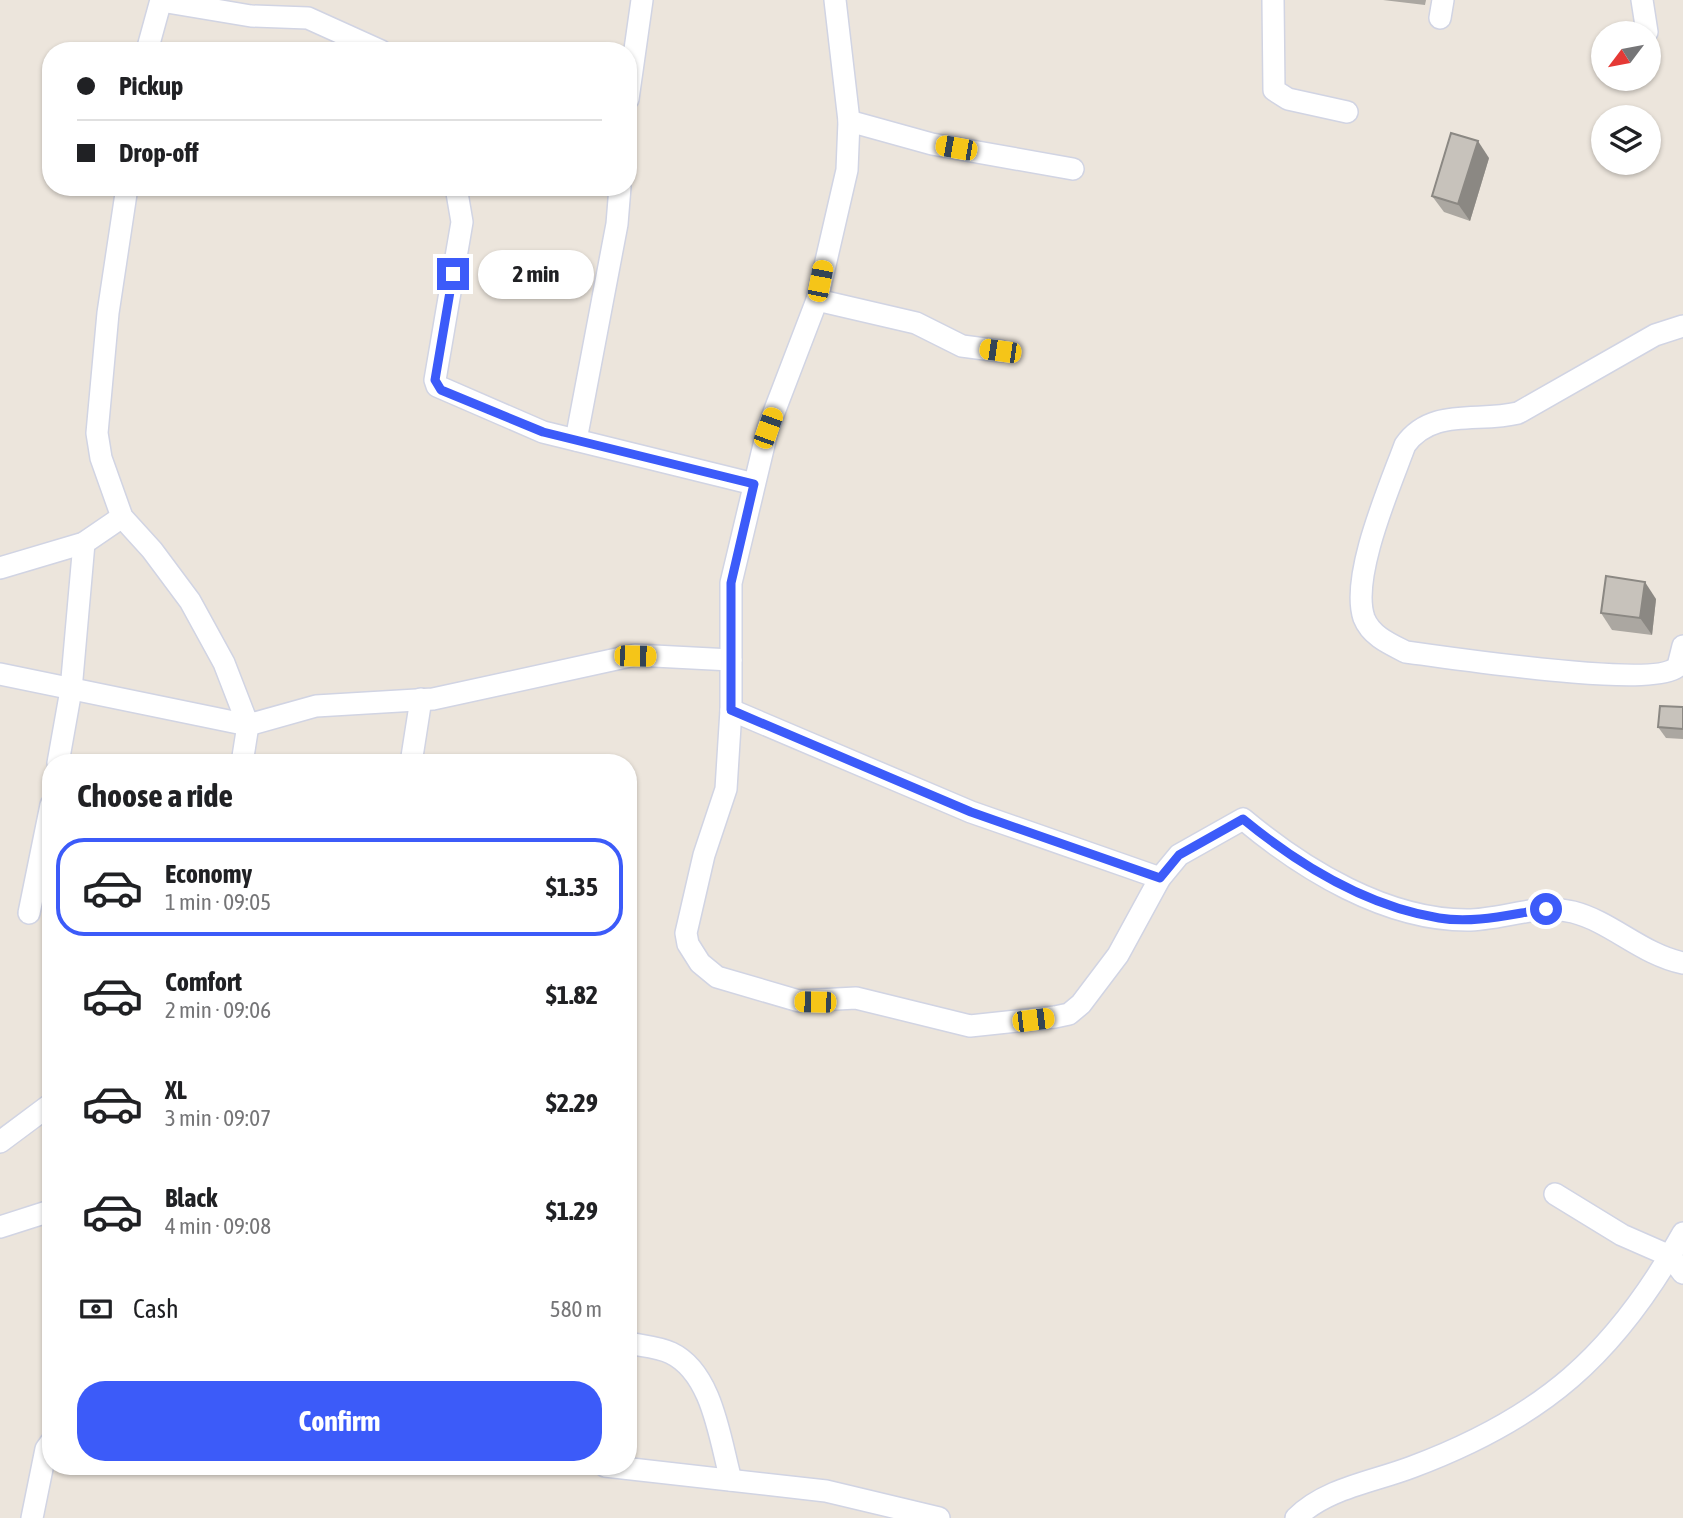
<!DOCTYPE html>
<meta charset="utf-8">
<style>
:root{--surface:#fff;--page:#f6f6f6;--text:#202124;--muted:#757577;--line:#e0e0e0;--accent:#3c5bf9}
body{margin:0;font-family:"Asap Condensed",sans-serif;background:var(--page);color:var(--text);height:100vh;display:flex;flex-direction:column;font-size:26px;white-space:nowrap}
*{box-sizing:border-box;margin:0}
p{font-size:23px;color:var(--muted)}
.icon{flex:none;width:38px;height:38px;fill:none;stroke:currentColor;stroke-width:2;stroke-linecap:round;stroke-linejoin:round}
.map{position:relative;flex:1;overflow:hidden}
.side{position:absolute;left:42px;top:754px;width:595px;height:721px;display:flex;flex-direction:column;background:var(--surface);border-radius:28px;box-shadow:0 2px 5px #0004}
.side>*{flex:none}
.guide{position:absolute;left:42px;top:42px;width:595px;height:154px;border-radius:28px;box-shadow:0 2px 5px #0004;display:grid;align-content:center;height:154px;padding:0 35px;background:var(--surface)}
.needle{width:46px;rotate:238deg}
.tools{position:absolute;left:1591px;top:21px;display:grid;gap:14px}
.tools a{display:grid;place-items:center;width:70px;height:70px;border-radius:50%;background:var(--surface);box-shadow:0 2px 5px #0004;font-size:35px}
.end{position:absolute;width:32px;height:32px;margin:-16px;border:9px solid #3c5bf9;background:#fff;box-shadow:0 0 0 4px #fff}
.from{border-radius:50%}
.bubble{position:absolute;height:49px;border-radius:24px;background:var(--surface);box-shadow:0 2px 5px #0004;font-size:23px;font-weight:700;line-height:49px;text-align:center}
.car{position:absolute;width:21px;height:42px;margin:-21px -10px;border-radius:9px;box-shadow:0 0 5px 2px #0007;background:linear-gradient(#f5c518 24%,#345 0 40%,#f5c518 0 76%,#345 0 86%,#f5c518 0)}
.guide b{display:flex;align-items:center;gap:24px;height:66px;font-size:26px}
.guide b+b{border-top:2px solid var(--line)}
.guide i{width:18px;height:18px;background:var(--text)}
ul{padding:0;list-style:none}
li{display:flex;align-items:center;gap:21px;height:98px;margin:0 14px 10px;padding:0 21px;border:4px solid transparent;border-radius:28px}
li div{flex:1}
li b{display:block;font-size:26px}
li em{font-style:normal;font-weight:700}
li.on{border-color:var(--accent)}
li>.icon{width:63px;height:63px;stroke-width:1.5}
h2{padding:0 35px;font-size:32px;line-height:84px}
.pay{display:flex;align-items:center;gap:18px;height:77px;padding:0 35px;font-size:26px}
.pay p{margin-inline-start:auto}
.primary-button{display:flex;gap:14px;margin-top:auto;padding:14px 35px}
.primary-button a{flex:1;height:80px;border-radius:28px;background:var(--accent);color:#fff;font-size:28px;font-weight:700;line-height:80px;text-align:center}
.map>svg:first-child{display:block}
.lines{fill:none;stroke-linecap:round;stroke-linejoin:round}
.street-casing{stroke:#d1d4e3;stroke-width:24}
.street{stroke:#fff;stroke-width:21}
.wall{fill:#aba7a1}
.shaded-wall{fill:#8b8883}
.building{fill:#c7c2bb;stroke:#8b8883;stroke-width:2}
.route{stroke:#3c5bf9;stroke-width:9}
</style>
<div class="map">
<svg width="1683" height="1518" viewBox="0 0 1683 1518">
<rect width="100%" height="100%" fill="#ece5dc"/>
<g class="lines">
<g class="street-casing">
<g id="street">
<path d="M 835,0 L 849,121 L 847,170 L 817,300 L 768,428 L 731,583 L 731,710 L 726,789 L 704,855 L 686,933 L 688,944 L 700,963 L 717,977 L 799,1001 L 856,998 L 970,1026 L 1055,1017 L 1069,1014 L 1081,1004 L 1118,955 L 1160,878 L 1179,855 L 1243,819 C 1304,870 1386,920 1467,920 C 1502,920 1538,903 1573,912 C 1612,922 1641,954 1683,963"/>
<path d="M 1273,0 L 1274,90 L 1288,99 L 1347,112"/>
<path d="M 1642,0 L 1647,32"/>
<path d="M 161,1 L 251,16 L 308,18 L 381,51"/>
<path d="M 1440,18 L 1443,0"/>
<path d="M 147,51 L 161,0"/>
<path d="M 628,99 L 642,0"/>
<path d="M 849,121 L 932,144 L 1073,169"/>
<path d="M 127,187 L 108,313 L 97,433 L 101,458 L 122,517 L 152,550 L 190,601 L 224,663 L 248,725 L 242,763"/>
<path d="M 456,187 L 462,222 L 435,380 L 437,386 L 543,432 L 754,484"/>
<path d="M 817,300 L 916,323 L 962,346 L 1000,351"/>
<path d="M 1683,326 L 1655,335 L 1518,413 C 1478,423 1432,407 1405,445 C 1390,486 1350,577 1364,618 C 1371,636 1390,644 1406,652 C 1447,657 1656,690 1678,666 L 1683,646"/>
<path d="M 576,440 L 617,224 L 620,187"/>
<path d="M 0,568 L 84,543 L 122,517"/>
<path d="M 0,674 L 248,725 L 316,706 L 433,699 L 635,655 L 731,660"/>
<path d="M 731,710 L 971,812 L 1160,878"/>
<path d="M 58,763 L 71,690 L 84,543"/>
<path d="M 411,763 L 421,699"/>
<path d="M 29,913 L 51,805"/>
<path d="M 0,1142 L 51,1104"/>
<path d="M 1555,1194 L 1622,1235 L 1670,1256 L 1683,1273"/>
<path d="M 0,1227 L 47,1212"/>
<path d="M 628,1343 C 642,1346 659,1347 671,1353 C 713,1373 720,1441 731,1480"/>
<path d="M 605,1466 L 826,1491 L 939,1518"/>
<path d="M 32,1518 L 46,1449 L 51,1442"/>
<path d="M 1296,1518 C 1326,1488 1373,1482 1412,1467 C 1543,1418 1615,1355 1683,1233"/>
</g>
</g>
<use href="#street" class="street"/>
</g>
<g class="wall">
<path d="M 1383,0 L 1426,0 L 1425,5 Z"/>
<path d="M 1489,158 L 1470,221 L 1444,212 L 1432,196 Z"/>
<path d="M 1656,599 L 1652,635 L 1612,630 L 1601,613 Z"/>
<path d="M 1683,707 L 1683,739 L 1666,738 L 1658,727 Z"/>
</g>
<g class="shaded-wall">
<path d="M 1478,141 L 1489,158 L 1470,221 L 1458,204 Z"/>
<path d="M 1645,582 L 1656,599 L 1652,635 L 1640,618 Z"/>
</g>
<g class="building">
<path d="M 1451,133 L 1478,141 L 1458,204 L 1432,196 Z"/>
<path d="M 1606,576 L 1645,582 L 1640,618 L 1601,613 Z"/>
<path d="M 1660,706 L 1683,707 L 1683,729 L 1658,727 Z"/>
</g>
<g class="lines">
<path class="route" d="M 453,274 L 435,380 L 441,390 L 543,432 L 754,484 L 731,583 L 731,710 L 971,812 L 1160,878 L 1179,855 L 1243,819 C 1299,865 1367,906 1439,918 C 1474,924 1511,914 1546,909"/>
</g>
</svg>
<div class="tools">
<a><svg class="needle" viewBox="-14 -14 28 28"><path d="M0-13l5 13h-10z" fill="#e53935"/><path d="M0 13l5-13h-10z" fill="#757577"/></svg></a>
<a><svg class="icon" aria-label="layers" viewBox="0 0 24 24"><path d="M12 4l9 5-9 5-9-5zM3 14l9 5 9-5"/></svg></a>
</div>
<i class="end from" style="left:1546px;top:909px"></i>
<i class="end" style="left:453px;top:274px"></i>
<div class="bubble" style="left:478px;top:250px;width:116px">2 min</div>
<i class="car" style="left:956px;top:148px;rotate:280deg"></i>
<i class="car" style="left:820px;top:281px;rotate:11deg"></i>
<i class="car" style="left:1000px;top:351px;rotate:278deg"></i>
<i class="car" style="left:768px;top:428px;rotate:20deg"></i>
<i class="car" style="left:635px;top:656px;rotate:91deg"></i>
<i class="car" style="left:815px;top:1002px;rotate:271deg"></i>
<i class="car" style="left:1033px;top:1020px;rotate:83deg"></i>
<div class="guide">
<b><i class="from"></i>Pickup</b>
<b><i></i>Drop-off</b>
</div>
<section class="side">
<h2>Choose a ride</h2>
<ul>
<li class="on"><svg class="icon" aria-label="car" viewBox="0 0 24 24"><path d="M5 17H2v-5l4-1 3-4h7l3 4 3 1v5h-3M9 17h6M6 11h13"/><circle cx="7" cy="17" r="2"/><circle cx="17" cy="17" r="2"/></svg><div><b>Economy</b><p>1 min · 09:05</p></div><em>$1.35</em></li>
<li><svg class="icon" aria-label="car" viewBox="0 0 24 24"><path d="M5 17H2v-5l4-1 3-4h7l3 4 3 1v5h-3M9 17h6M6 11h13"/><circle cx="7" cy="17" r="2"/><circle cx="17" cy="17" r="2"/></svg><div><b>Comfort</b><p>2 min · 09:06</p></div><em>$1.82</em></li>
<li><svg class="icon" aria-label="car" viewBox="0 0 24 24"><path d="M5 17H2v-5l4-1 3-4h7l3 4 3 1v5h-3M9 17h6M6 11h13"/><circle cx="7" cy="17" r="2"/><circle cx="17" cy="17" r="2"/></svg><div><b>XL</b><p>3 min · 09:07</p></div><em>$2.29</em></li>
<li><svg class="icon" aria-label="car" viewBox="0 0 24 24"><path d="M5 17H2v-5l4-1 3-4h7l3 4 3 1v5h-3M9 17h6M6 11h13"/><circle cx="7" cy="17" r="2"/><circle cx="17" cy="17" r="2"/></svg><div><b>Black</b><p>4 min · 09:08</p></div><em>$1.29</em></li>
</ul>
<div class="pay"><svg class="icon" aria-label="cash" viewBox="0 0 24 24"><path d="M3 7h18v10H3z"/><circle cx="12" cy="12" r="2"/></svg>Cash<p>580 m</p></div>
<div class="primary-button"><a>Confirm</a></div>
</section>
</div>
